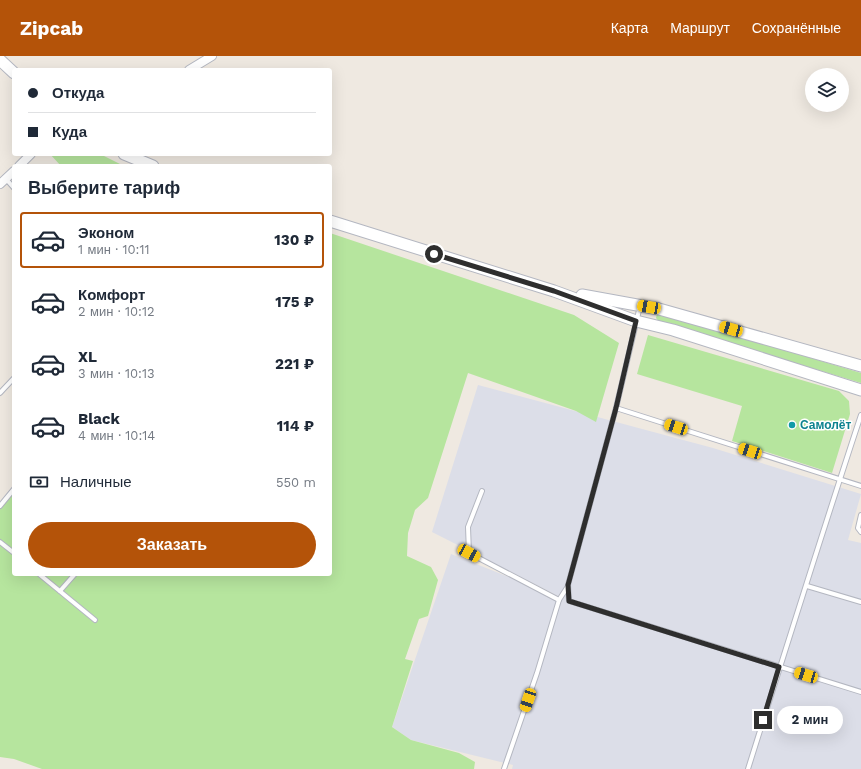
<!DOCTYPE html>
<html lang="ru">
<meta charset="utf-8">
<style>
:root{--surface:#fff;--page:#f2f2f3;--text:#1f2937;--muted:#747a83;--line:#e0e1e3;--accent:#b45309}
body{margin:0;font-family:"Work Sans",sans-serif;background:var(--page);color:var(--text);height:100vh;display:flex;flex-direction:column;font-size:15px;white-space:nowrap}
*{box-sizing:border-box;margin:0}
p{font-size:13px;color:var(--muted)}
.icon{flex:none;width:22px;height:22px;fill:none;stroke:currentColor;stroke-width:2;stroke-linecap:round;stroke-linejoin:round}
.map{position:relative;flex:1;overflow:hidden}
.drawer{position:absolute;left:12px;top:108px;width:320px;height:412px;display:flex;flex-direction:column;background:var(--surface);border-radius:4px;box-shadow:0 4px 16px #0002}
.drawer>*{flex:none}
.banner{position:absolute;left:12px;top:12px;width:320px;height:88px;border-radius:4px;box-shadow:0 4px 16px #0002;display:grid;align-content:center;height:88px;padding:0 16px;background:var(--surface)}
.fabs{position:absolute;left:805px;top:12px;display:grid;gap:8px}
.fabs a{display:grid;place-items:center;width:44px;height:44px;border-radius:50%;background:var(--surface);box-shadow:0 4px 16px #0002;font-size:20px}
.end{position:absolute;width:18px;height:18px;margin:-9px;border:5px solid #2e2e2e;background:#fff;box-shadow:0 0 0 2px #fff}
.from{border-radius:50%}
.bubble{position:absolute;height:28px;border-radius:14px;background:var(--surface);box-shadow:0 4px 16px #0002;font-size:13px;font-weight:700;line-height:28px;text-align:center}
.car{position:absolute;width:12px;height:24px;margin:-12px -6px;border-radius:5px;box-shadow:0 0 3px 1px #0007;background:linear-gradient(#f5c518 24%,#345 0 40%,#f5c518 0 76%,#345 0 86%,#f5c518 0)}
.banner b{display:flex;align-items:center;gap:14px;height:38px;font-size:15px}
.banner b+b{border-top:1px solid var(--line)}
.banner i{width:10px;height:10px;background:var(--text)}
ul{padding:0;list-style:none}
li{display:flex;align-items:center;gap:12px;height:56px;margin:0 8px 6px;padding:0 8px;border:2px solid transparent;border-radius:4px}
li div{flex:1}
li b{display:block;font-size:15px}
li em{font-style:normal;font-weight:700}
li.active{border-color:var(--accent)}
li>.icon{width:36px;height:36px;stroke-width:1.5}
h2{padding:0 16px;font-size:18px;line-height:48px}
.pay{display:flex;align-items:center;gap:10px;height:44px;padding:0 16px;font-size:15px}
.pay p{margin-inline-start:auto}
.action{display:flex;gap:8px;margin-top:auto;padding:8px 16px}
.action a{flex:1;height:46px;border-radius:24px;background:var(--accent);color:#fff;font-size:16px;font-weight:700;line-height:46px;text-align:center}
header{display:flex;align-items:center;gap:24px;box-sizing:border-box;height:56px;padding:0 20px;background:var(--accent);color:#fff}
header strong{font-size:19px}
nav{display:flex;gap:22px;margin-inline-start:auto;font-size:14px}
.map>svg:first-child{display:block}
.airport{fill:#dcdee8}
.green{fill:#b6e59e}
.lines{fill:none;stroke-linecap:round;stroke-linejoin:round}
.lane-casing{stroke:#b4b7c1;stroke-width:6}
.street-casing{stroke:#b4b7c1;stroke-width:10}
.secondary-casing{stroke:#b4b7c1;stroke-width:13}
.lane{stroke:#fff;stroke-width:4}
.street{stroke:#fff;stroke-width:8}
.secondary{stroke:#fff;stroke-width:11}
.route{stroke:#2e2e2e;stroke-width:5}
.culture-dot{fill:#0f9aa8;stroke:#fff;stroke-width:1.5}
.labels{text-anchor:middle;stroke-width:3;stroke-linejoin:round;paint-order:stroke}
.culture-label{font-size:12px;font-weight:bold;fill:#0d838f;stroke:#fff;text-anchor:start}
</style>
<header>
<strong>Zipcab</strong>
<nav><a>Карта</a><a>Маршрут</a><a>Сохранённые</a></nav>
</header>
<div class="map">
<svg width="861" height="713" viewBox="0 0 861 713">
<rect width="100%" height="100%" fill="#efe9e1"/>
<path class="airport" d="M 478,329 L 713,392 L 861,438 L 848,484 L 861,487 L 861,713 L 512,713 L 513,709 L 411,684 L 392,671 L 451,498 L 562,542 L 432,476 Z"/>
<g class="green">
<path d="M 50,98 L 100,98 L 124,110 L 61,110 Z"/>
<path d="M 330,177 L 574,259 L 619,287 L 596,366 L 576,355 L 468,317 L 428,442 L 415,454 L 408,477 L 407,500 L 431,511 L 438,524 L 428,560 L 419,563 L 405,603 L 413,605 L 392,671 L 411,684 L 459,697 L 475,706 L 474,713 L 42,713 L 14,703 L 0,701 L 0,453 L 14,437 L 14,518 L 330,518 Z"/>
<path d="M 662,257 L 861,317 L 861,327 L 659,266 L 656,262 L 657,258 Z"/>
<path d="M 648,279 L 839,335 L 849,345 L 850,358 L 832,417 L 732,385 L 742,350 L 637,318 Z"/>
</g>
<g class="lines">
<g class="lane-casing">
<g id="lane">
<path d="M 6,123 L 14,132"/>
<path d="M 640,250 L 616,352 L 568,529 L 569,545 L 861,636"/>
<path d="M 0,337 L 14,322"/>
<path d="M 616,352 L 861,430"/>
<path d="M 482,435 L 468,471 L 469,497 L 559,544"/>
<path d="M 0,450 L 14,433"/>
<path d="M 861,459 L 858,472 L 861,476"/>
<path d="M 0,486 L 14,497"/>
<path d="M 39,518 L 95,564"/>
<path d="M 807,530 L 861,546"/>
<path d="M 60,535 L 75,518"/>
<path d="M 504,713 L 537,617 L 559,544 L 568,530"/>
<path d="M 748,713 C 785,595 822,477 861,359"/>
</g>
</g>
<g class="street-casing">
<g id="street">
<path d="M 189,14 L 212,0"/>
<path d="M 19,110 L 31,98"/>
<path d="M 0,128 L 14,115"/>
</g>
</g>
<g class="secondary-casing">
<g id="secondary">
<path d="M 0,4 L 14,17"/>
<path d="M 124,98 L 153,110"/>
<path d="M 330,165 L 554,235 L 636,265 L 673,274 L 861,334"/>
<path d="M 582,239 L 659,253 L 861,310"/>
</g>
</g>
<use href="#lane" class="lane"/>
<use href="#street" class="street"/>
<use href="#secondary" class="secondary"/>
</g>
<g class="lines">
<path class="route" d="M 434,198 L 554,235 L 636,265 L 616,352 L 568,529 L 569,545 L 779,611 L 763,664"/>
</g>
<circle class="culture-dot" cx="792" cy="369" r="4"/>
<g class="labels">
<g class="culture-label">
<text x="800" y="373">Самолёт</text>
</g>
</g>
</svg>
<div class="fabs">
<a><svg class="icon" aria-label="layers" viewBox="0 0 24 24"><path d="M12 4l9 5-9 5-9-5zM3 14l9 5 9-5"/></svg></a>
</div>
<i class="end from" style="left:434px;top:198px"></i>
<i class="end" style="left:763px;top:664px"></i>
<div class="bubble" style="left:777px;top:650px;width:66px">2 мин</div>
<i class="car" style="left:649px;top:251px;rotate:280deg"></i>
<i class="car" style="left:731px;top:273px;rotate:286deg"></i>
<i class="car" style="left:676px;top:371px;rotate:288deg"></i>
<i class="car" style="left:750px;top:395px;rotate:288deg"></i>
<i class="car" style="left:469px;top:497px;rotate:118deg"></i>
<i class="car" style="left:806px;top:619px;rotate:287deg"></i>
<i class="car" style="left:528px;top:644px;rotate:199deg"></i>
<div class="banner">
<b><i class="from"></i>Откуда</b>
<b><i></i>Куда</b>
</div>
<section class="drawer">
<h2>Выберите тариф</h2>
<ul>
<li class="active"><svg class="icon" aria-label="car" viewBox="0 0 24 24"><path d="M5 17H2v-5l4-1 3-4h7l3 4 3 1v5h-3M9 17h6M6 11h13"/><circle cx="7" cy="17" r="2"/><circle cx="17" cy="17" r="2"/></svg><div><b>Эконом</b><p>1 мин · 10:11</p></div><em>130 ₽</em></li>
<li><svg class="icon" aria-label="car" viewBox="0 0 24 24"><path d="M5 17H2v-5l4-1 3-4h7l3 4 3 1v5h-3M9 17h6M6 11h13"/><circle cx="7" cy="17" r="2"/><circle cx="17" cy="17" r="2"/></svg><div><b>Комфорт</b><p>2 мин · 10:12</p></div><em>175 ₽</em></li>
<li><svg class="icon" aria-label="car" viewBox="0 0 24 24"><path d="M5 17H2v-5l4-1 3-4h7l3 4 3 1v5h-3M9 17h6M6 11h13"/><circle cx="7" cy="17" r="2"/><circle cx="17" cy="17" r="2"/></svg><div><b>XL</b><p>3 мин · 10:13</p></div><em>221 ₽</em></li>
<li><svg class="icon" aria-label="car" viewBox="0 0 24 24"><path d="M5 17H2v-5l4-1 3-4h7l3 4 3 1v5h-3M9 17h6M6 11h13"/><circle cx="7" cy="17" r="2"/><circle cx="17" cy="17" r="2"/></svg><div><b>Black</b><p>4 мин · 10:14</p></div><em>114 ₽</em></li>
</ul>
<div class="pay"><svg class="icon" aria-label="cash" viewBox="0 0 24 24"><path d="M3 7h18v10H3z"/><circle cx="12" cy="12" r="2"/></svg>Наличные<p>550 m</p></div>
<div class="action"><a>Заказать</a></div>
</section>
</div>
